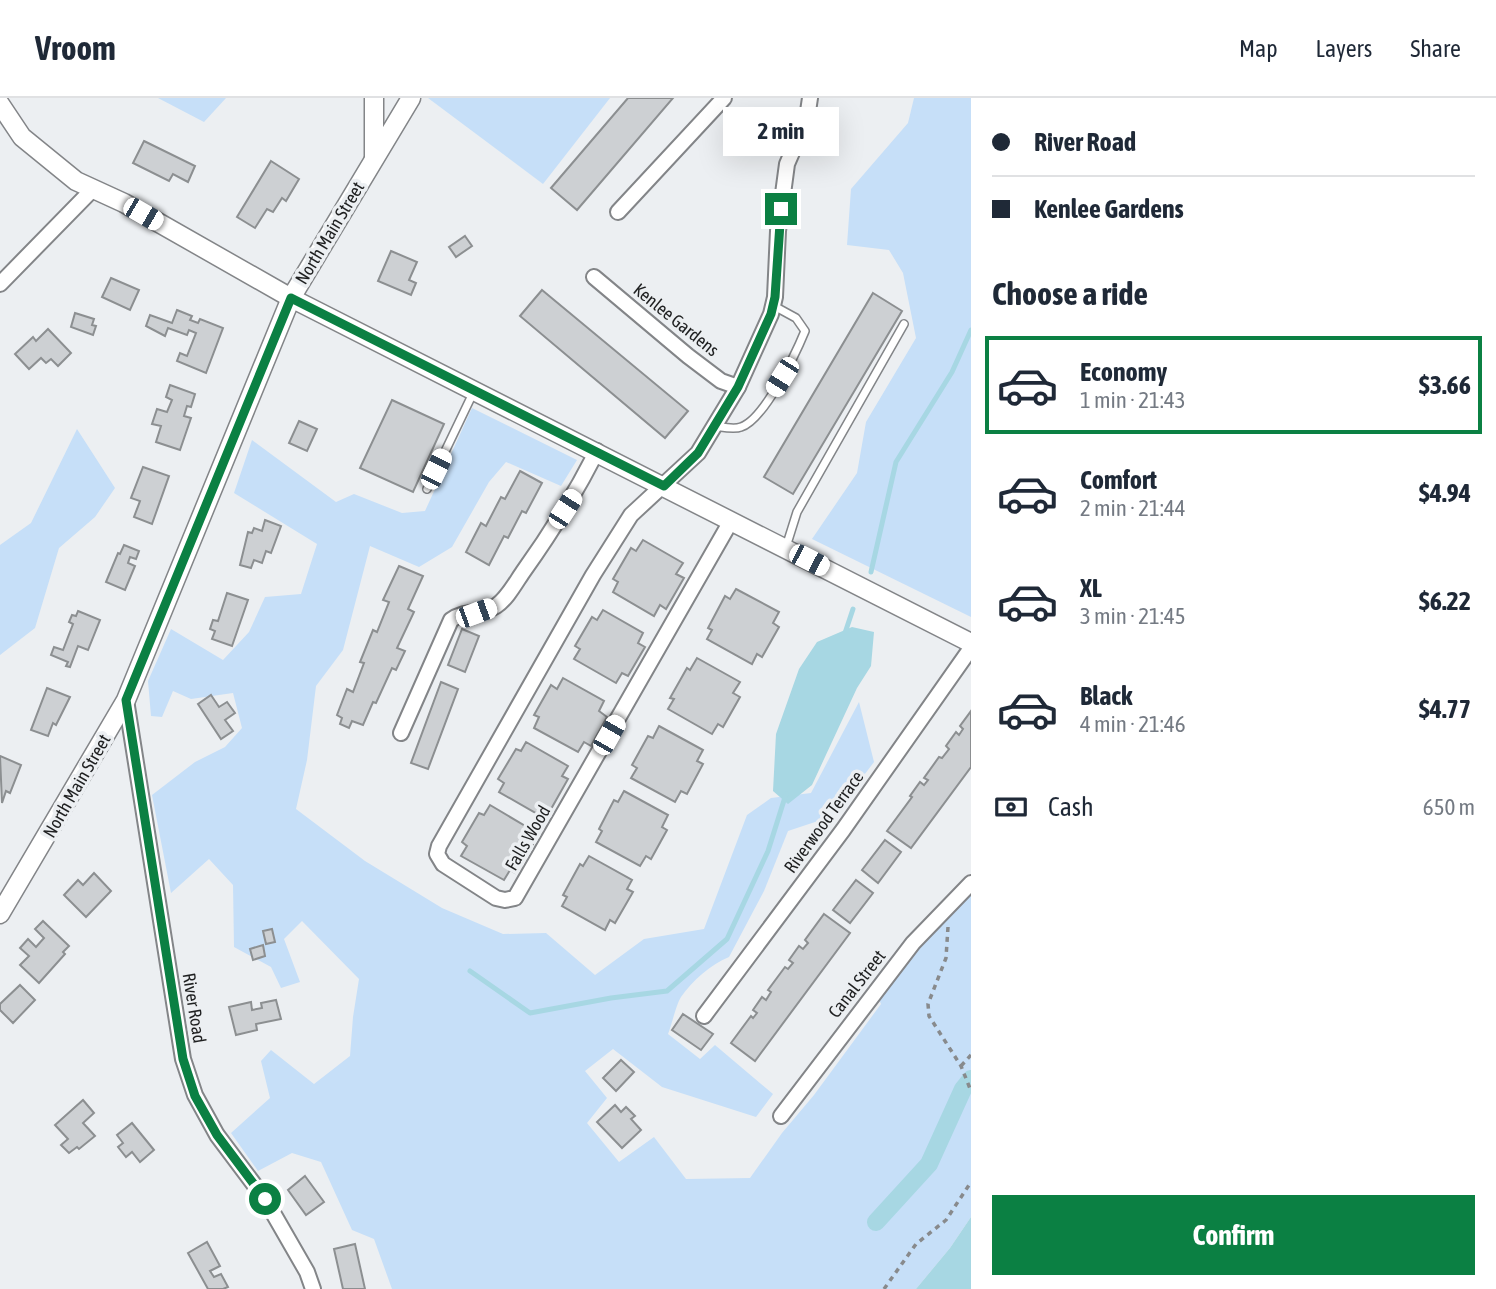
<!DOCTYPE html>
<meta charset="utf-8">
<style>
:root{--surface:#fff;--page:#f2f2f3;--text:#1f2937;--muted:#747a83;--line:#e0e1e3;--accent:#0b8043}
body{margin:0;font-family:"Asap Condensed",sans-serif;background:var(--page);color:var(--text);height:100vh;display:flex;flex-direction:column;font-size:26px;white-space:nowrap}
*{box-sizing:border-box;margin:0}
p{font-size:23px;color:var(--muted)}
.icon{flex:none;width:38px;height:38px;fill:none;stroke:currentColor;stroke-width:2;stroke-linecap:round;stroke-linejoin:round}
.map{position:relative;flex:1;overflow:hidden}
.side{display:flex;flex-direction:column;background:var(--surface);width:525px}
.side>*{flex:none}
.top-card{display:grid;align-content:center;height:154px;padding:0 21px;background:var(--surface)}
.end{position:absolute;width:32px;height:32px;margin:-16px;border:9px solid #0b8043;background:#fff;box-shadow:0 0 0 4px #fff}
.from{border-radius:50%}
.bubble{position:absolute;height:49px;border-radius:0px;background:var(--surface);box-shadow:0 7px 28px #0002;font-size:23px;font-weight:700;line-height:49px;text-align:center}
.car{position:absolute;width:21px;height:42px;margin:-21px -10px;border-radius:9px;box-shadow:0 0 5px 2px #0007;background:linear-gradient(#fff 24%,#345 0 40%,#fff 0 76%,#345 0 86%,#fff 0)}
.top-card b{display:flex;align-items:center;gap:24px;height:66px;font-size:26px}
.top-card b+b{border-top:2px solid var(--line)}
.top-card i{width:18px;height:18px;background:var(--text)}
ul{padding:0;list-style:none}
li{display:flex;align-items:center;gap:21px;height:98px;margin:0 14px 10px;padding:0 7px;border:4px solid transparent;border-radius:0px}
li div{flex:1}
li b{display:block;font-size:26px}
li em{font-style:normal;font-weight:700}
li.on{border-color:var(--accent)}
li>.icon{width:63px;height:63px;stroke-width:1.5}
h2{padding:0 21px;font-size:32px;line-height:84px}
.pay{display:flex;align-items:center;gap:18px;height:77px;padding:0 21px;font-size:26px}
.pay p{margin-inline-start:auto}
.cta{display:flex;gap:14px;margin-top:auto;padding:14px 21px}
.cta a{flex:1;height:80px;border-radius:0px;background:var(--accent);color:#fff;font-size:28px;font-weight:700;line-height:80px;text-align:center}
header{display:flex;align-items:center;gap:42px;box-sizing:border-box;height:98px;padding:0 35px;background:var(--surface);border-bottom:2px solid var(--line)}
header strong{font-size:33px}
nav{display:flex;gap:38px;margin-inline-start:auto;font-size:24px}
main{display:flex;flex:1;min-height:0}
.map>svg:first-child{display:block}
.green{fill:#c6dff8}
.water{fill:#a7d7e3}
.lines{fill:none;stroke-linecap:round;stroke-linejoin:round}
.stream{stroke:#a7d7e3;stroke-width:5}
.canal{stroke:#a7d7e3;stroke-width:18}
.building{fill:#cdd0d3;stroke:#8c8f91;stroke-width:2}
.service-casing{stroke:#838588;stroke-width:10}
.minor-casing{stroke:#838588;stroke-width:18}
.tertiary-casing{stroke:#838588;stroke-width:21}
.path{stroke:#888a8c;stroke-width:3.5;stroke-dasharray:5 5;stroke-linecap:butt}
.service{stroke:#fff;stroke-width:7}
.minor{stroke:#fff;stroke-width:14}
.tertiary{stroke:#fff;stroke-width:18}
.route{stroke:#0b8043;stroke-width:9}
.labels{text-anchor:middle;stroke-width:7;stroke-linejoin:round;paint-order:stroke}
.street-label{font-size:18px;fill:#1f2021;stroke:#eceff2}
</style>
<header>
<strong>Vroom</strong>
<nav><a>Map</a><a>Layers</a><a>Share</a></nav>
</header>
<main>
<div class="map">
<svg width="971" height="1191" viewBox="0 0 971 1191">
<rect width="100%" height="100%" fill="#eceff2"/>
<g class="green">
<path d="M 158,0 L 226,0 L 204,24 Z"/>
<path d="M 428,0 L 610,0 L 543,86 Z"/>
<path d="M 914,0 L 971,0 L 971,519 L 812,441 L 857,375 L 866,324 L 916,240 L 903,175 L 889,152 L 847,147 L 851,91 L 908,25 Z"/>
<path d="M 472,310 L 577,362 L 561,388 L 506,364 L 489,384 L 452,449 L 419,469 L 370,448 L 343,552 L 316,588 L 307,662 L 296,711 L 365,763 L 442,810 L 503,836 L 546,835 L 595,877 L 644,841 L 704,831 L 747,717 L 771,700 L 811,695 L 859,604 L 874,664 L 833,718 L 788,733 L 764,793 L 729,859 C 710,867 693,882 681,899 C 676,907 672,926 668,936 L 700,961 L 715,947 L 773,996 L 756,1019 L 662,989 L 613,951 L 585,973 L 607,1000 L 587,1025 L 619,1064 L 654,1039 L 686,1081 L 750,1080 L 782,1035 L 814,997 L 881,906 L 876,894 L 971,785 L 971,1119 L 950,1150 L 916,1191 L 392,1191 L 374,1141 L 352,1132 L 321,1064 L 292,1055 L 258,1073 L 231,1035 L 270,1000 L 261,963 L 271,952 L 314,986 L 350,958 L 353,919 L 359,881 L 302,823 L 284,841 L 300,884 L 281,890 L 271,869 L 234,849 L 233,787 L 209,761 L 171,795 L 152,697 L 195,664 L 225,649 L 242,630 L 233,595 L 191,601 L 173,593 L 162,619 L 151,618 L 148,583 L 171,531 L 223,562 L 249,534 L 265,499 L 301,496 L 317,446 L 234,395 L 252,342 L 336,404 L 354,396 L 402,415 L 425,413 Z"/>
<path d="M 77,331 L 115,390 L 95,419 L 59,450 L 35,530 L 0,557 L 0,447 L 31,425 Z"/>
</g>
<g class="water">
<path d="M 852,529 L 874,534 L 871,568 L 857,590 L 812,687 L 788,706 L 773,693 L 776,636 L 799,571 L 817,544 Z"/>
<path d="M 971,1119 L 971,1191 L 916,1191 L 950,1150 Z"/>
</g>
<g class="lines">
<g class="stream">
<path d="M 871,474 L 896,364 L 952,274 L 971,232"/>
<path d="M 845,535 L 853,511"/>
<path d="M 470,873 L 530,915 L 611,900 L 667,893 L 727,841 L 768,753 L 786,696"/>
</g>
<path class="canal" d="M 876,1124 L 929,1066 L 963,991 L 971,981"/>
</g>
<g class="building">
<path d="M 628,0 L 673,0 L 577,112 L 551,90 Z"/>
<path d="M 144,43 L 195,68 L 188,84 L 173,76 L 169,83 L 133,65 Z"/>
<path d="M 271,63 L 299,81 L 286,103 L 282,100 L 273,114 L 267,111 L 255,130 L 237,119 Z"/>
<path d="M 465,138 L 472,148 L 456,159 L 449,149 Z"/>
<path d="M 391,153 L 417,164 L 409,182 L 416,185 L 411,197 L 378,183 Z"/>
<path d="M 111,180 L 139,192 L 130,212 L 102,199 Z"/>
<path d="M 542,192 L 688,313 L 665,340 L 520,218 Z"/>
<path d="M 873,195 L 902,213 L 793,396 L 764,379 Z"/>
<path d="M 177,212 L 192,218 L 190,222 L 198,225 L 200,221 L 223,230 L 206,275 L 177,263 L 180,255 L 187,258 L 196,235 L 189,232 L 187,237 L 168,230 L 165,238 L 146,228 L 150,217 L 172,225 Z"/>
<path d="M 75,215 L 94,221 L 92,227 L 96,228 L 93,237 L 71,229 Z"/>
<path d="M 48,231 L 71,255 L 58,268 L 51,261 L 46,265 L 41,260 L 29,271 L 15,256 L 33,239 L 36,243 Z"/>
<path d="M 170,287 L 195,296 L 191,309 L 187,308 L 184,318 L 191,320 L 180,352 L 156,344 L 161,328 L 152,326 L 157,311 L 167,314 L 172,302 L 166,299 Z"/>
<path d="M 392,302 L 444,326 L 413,394 L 360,370 Z"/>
<path d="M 299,323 L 317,331 L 307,353 L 289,345 Z"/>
<path d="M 143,369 L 169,378 L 152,426 L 134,419 L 140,403 L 131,400 Z"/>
<path d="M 520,373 L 542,385 L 526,415 L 522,413 L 508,440 L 504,438 L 489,467 L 466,454 L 481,425 L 486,428 L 501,399 L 505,401 Z"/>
<path d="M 265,422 L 281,428 L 271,455 L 266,453 L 262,465 L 254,462 L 251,470 L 240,467 L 248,434 L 252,435 L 254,430 L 262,433 Z"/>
<path d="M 643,442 L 683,465 L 676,476 L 684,480 L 666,511 L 660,507 L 654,518 L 613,494 L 618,484 L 613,481 L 631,450 L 636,453 Z"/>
<path d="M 124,447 L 139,453 L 136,461 L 130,459 L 128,465 L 135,468 L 125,492 L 106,484 L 118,455 L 120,456 Z"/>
<path d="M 399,468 L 423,478 L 408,511 L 414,514 L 397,550 L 405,553 L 396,572 L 392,570 L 376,605 L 373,604 L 363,627 L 352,623 L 349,630 L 340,626 L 342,620 L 337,617 L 347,591 L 353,594 L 364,565 L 360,564 L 373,532 L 377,534 L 389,504 L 383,502 Z"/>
<path d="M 736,491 L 779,514 L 773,525 L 779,529 L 762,559 L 757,556 L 752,566 L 707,541 L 712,532 L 708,530 L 725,498 L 730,501 Z"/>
<path d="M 227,495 L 248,502 L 232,548 L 212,541 L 215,533 L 210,531 L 213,522 L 218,523 Z"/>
<path d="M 603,512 L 643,535 L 638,545 L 645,549 L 628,578 L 622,575 L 616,585 L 574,561 L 580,551 L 575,548 L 592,519 L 597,522 Z"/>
<path d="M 78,513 L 100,522 L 88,552 L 78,548 L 70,569 L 66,568 L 68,564 L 51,557 L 54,549 L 63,552 L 73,526 L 69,524 L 72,517 L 76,518 Z"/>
<path d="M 462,531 L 479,538 L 465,574 L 448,567 Z"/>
<path d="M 697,560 L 740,584 L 733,595 L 740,599 L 723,629 L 718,626 L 712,636 L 668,611 L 674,601 L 670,600 L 687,570 L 690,572 Z"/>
<path d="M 563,580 L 604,603 L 599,613 L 607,619 L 591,648 L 584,644 L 578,654 L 534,630 L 539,619 L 534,617 L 551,587 L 557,591 Z"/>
<path d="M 441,584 L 458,591 L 428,671 L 411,665 Z"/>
<path d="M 47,590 L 70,599 L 56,627 L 53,625 L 48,638 L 31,632 Z"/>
<path d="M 211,597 L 219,609 L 227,604 L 235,615 L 225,622 L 233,633 L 221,641 L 198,606 Z"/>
<path d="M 971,613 L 971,669 L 911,750 L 887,733 L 912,699 L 910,698 L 920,684 L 924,687 L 928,682 L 924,680 L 939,659 L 942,660 L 949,651 L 946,648 L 956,634 L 959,637 L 963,631 L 960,628 Z"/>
<path d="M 659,628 L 703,652 L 697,663 L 703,666 L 687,696 L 681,693 L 675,704 L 631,680 L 637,670 L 632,667 L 648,638 L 653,640 Z"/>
<path d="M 526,644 L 568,668 L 562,678 L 568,681 L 551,711 L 546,708 L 541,718 L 499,694 L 504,685 L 498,681 L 516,651 L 521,653 Z"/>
<path d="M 0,658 L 21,667 L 10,695 L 6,693 L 2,705 Z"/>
<path d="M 624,693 L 668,717 L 662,729 L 667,732 L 651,761 L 646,758 L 640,768 L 596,744 L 602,733 L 599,731 L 614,702 L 618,704 Z"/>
<path d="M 490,707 L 532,732 L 526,741 L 533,746 L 515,775 L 510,772 L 504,782 L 461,758 L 467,748 L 462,744 L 479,715 L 484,717 Z"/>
<path d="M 885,742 L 901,754 L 878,785 L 862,772 Z"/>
<path d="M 589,758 L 632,782 L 627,791 L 633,794 L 615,825 L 610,822 L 605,832 L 562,808 L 567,799 L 563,797 L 580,766 L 583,768 Z"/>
<path d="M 94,775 L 111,793 L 86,819 L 64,797 L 78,782 L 83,787 Z"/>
<path d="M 856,782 L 873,795 L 850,825 L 833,812 Z"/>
<path d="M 824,816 L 850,835 L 755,963 L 731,945 L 751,918 L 753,920 L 757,915 L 753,912 L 762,899 L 766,902 L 771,894 L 768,892 L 785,869 L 788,871 L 793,865 L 789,862 L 799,848 L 803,851 L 808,845 L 805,842 Z"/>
<path d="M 43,823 L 69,848 L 63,854 L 65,856 L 39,885 L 20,867 L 29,858 L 20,850 L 28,841 L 36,849 L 44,840 L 35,831 Z"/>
<path d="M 272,831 L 275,844 L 266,846 L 263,833 Z"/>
<path d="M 263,847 L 265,858 L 253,862 L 250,851 Z"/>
<path d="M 20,887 L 35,902 L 13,925 L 0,912 L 0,906 Z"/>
<path d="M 276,902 L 281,921 L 256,926 L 257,932 L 236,937 L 229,909 L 251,904 L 252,912 L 262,910 L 261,905 Z"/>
<path d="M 683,916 L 713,936 L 701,952 L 672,932 Z"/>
<path d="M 621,962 L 634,974 L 616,993 L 603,980 Z"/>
<path d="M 83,1002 L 94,1015 L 83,1025 L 95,1038 L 79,1051 L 77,1049 L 69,1055 L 61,1047 L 68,1041 L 55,1027 Z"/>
<path d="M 615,1007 L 621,1014 L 626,1009 L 635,1018 L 631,1021 L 641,1032 L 622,1050 L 597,1024 Z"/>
<path d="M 132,1025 L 154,1052 L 140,1064 L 132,1054 L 126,1059 L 118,1049 L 123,1045 L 117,1037 Z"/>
<path d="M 305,1078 L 324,1104 L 306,1117 L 288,1092 Z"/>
<path d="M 207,1144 L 220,1168 L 210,1173 L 214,1179 L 221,1176 L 228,1189 L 223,1191 L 208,1191 L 188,1155 Z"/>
<path d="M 355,1146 L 365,1191 L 343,1191 L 334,1151 Z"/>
</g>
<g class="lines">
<g class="service-casing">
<g id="service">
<path d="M 714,328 C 722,329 734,332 741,329 C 764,322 796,255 805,233 L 796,220 L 774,208"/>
<path d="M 427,391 L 474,293"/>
<path d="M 786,449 L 797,414 L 904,226"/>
</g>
</g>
<g class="minor-casing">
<g id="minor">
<path d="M 618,114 L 724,0"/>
<path d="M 594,179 L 688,258 L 721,283 L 738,289 L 771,216 L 775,199 L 778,133 L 787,66 L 807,20 L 810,0"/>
<path d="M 0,186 L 93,91"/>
<path d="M 731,423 L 515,800 L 505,802 L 496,800 L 443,766 L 437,756 L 439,748 L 593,477 L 631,417 L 698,355 L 738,289"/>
<path d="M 126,602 L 183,961 L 195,997 L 217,1037 L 265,1101 L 307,1174 L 313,1191"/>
<path d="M 401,635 L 451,522 C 464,512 482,517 496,508 C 507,501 516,484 523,474 C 551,435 575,396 597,353"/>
<path d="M 704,918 L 843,732 L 971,550"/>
<path d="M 781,1018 L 913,845 L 971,785"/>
</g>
</g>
<g class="tertiary-casing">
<g id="tertiary">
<path d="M 0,6 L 22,39 L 76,83 L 124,105 L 291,200 L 971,545"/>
<path d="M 374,59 L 374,0"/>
<path d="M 0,816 L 126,602 L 291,200 L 411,0"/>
</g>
</g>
<g class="path">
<path d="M 948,829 L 946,860 L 928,906 L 929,918 L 961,968 L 971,993"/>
<path d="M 961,968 L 971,957"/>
<path d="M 884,1191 L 916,1146 L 946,1122 L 971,1084"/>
</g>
<use href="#service" class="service"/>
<use href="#minor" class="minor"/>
<use href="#tertiary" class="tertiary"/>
</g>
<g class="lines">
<path class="route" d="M 265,1101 L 217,1037 L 195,998 L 183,961 L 126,602 L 291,200 L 664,388 L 698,355 L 738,289 L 771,216 L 775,199 L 781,111"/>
</g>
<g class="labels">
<g class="street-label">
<text transform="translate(330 135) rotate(-59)" y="6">North Main Street</text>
<text transform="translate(676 222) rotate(39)" y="6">Kenlee Gardens</text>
<text transform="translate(77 688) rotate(-60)" y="6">North Main Street</text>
<text transform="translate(824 724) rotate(-54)" y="6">Riverwood Terrace</text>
<text transform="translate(528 740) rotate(-60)" y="6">Falls Wood</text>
<text transform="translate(857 886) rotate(-52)" y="6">Canal Street</text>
<text transform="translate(194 910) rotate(81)" y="6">River Road</text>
</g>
</g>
</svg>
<i class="end from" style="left:265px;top:1101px"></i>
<i class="end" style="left:781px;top:111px"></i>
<div class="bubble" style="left:723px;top:9px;width:116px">2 min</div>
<i class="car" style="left:143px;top:116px;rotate:120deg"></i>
<i class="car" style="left:782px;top:279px;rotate:212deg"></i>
<i class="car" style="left:436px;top:371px;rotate:26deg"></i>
<i class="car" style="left:565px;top:411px;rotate:33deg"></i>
<i class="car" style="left:809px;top:462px;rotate:117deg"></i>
<i class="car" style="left:476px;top:515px;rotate:70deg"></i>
<i class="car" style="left:609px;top:637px;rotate:30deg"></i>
</div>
<section class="side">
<div class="top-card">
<b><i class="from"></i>River Road</b>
<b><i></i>Kenlee Gardens</b>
</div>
<h2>Choose a ride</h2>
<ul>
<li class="on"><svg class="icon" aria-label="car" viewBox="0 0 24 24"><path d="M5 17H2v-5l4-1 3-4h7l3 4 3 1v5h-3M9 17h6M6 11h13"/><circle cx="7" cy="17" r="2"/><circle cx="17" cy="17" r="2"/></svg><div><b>Economy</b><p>1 min · 21:43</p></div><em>$3.66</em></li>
<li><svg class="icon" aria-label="car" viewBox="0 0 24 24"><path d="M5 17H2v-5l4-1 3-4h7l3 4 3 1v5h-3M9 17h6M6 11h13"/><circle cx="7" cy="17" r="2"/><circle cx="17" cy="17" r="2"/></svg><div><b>Comfort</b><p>2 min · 21:44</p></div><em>$4.94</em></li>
<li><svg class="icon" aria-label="car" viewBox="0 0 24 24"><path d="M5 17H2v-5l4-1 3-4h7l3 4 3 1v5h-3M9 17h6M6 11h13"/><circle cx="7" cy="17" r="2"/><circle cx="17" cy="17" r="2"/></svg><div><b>XL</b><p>3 min · 21:45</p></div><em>$6.22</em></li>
<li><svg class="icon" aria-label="car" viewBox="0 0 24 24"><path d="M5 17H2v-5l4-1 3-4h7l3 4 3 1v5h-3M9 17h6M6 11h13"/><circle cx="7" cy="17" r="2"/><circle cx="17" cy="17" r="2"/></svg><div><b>Black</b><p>4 min · 21:46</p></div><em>$4.77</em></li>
</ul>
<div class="pay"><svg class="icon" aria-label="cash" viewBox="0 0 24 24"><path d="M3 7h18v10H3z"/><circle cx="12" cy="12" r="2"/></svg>Cash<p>650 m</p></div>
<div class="cta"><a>Confirm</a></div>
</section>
</main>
